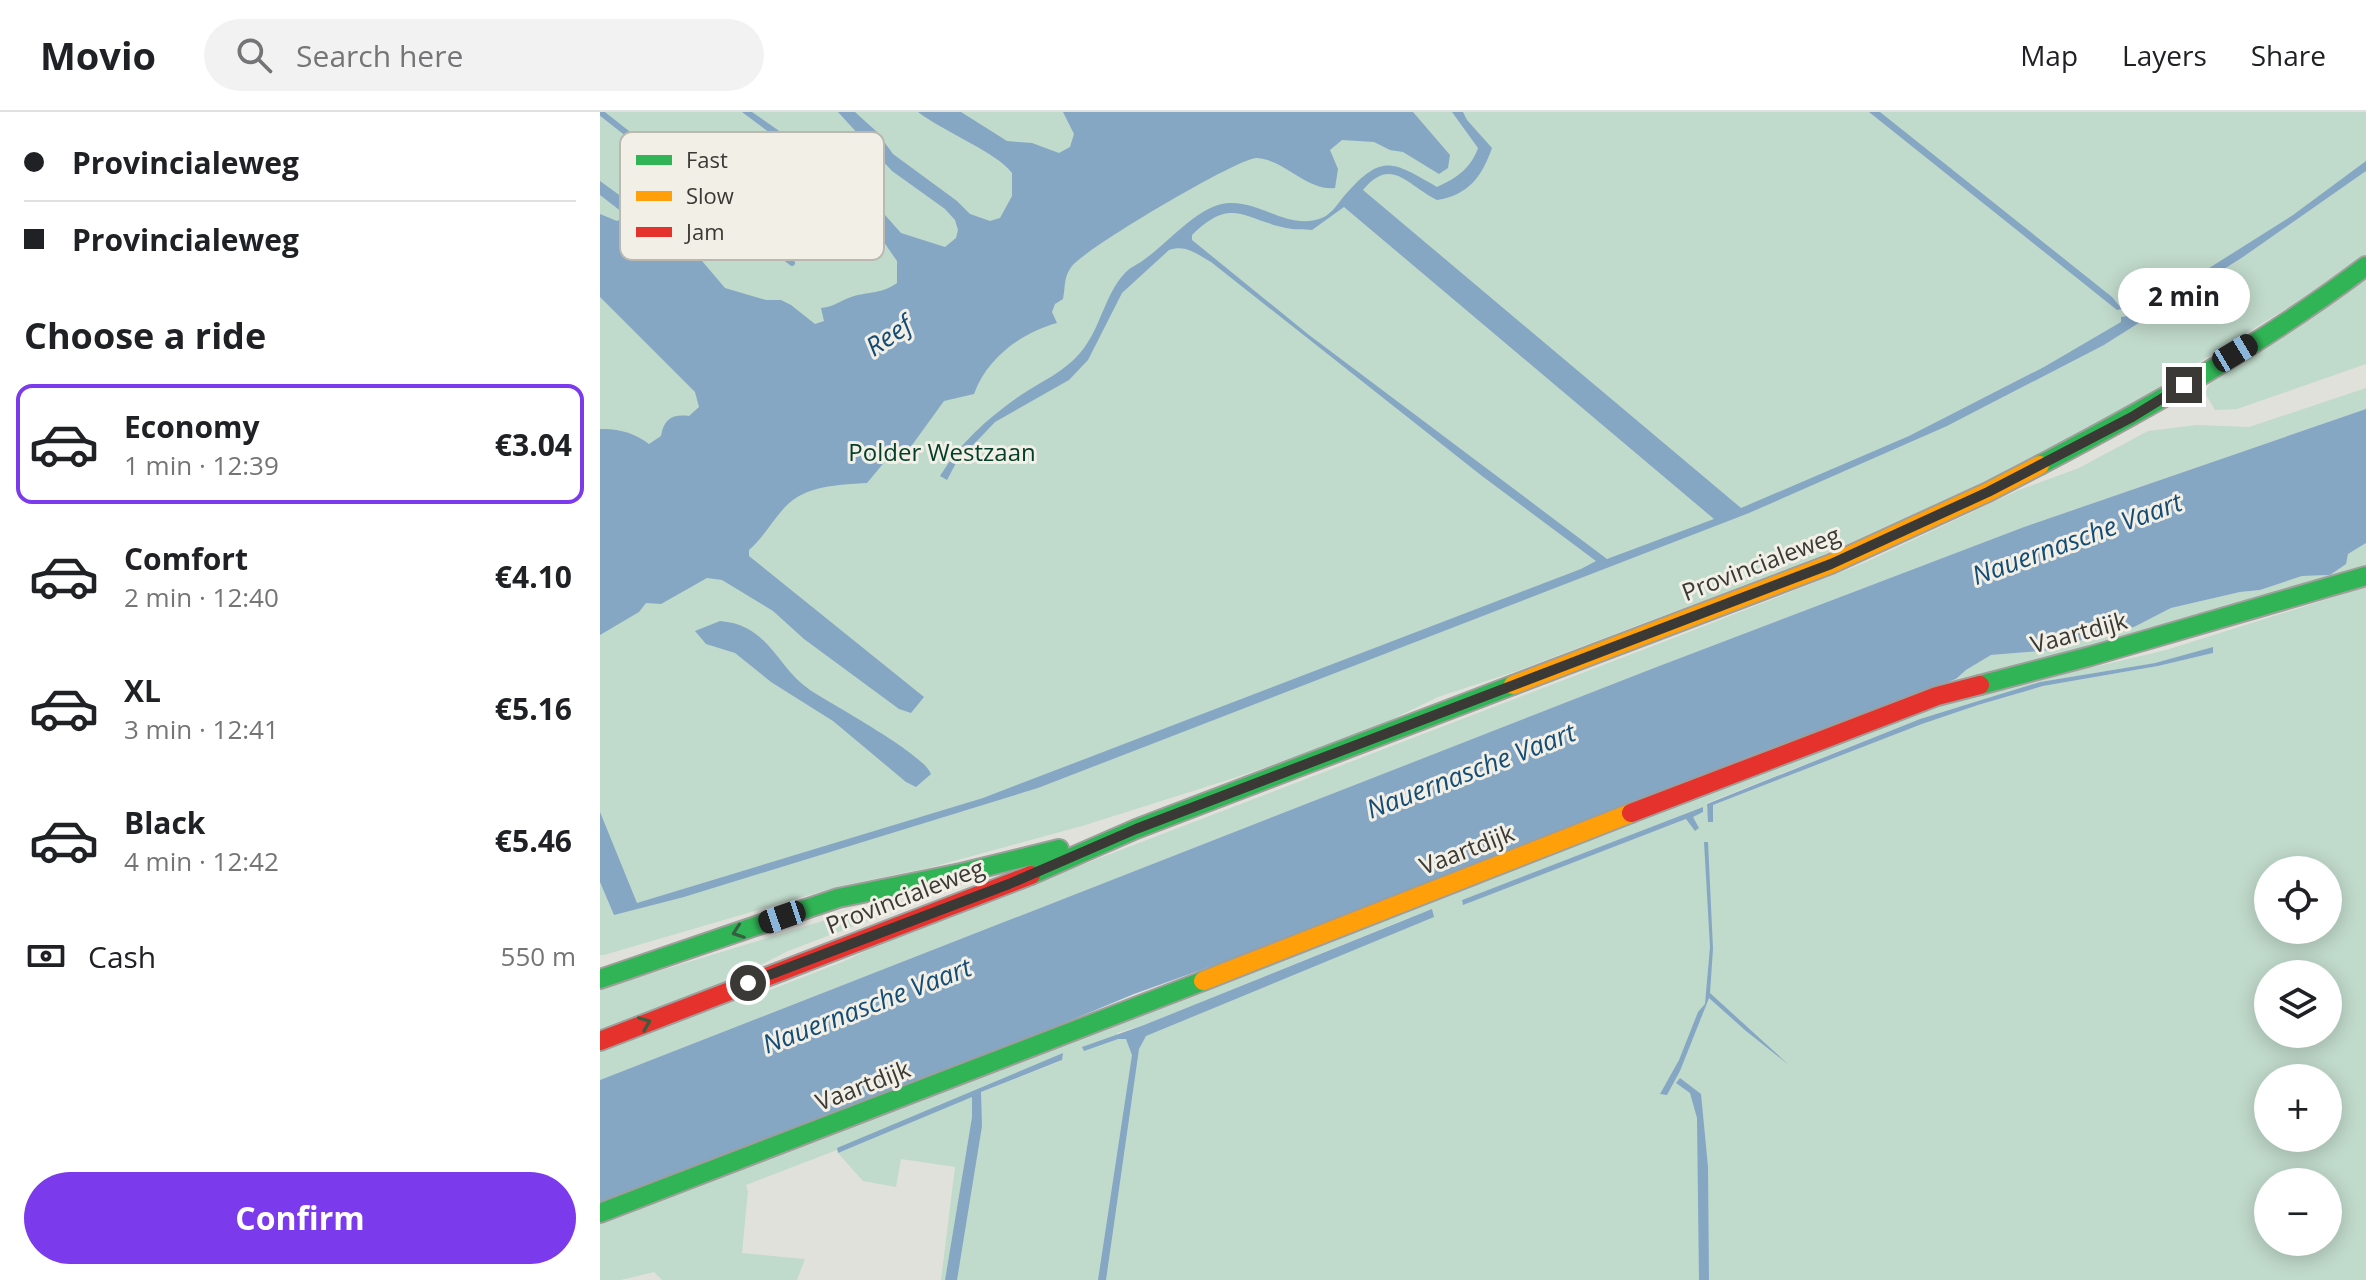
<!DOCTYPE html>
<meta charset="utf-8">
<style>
:root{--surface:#fff;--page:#f2f2f2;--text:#202124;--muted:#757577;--line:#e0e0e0;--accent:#7c3aed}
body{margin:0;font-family:"Open Sans",sans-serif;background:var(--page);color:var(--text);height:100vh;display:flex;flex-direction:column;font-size:30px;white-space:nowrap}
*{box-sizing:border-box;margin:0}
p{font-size:26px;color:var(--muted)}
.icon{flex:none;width:44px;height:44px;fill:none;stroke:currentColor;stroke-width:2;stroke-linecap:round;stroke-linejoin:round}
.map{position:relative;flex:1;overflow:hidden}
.sheet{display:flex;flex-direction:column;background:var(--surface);width:600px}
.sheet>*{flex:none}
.guide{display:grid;align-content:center;height:176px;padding:0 24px;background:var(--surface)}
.controls{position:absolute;left:1654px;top:744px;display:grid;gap:16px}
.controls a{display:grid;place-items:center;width:88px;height:88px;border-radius:50%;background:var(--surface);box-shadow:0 4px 20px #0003;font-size:40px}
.end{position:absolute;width:36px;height:36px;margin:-18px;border:10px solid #3a3935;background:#fff;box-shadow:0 0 0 4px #fff}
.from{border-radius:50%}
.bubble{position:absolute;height:56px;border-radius:28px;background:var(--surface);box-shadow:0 4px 20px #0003;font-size:26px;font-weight:700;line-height:56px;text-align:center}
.car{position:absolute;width:24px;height:48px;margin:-24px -12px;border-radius:10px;box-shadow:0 0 6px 2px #0007;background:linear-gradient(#222 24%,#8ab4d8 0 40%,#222 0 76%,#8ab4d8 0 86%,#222 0)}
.guide b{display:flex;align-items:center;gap:28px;height:76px;font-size:30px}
.guide b+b{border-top:2px solid var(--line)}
.guide i{width:20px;height:20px;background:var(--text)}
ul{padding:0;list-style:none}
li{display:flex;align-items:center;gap:24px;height:120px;margin:0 16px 12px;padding:0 8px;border:4px solid transparent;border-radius:16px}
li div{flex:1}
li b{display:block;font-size:30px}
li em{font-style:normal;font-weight:700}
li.active{border-color:var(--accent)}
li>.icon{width:72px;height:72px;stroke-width:1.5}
h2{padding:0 24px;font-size:36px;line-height:96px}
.pay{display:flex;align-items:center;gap:20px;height:88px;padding:0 24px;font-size:30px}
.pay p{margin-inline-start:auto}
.button{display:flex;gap:16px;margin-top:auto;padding:16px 24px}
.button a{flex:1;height:92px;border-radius:48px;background:var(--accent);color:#fff;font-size:32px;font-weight:700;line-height:92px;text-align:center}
header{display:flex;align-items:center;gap:48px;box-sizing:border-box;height:112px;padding:0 40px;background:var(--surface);border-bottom:2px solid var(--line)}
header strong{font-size:38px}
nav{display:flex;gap:44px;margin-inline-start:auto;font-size:28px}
.search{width:560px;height:72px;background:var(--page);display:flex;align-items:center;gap:20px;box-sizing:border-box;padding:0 28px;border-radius:44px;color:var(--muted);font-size:30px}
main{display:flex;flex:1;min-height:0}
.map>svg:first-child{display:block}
.green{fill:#c0dacb;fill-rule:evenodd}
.water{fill:#85a7c4;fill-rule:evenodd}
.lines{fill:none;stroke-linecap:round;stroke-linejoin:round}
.stream{stroke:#85a7c4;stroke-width:6}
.fast-casing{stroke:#9e9e9a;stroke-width:22}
.slow-casing{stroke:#9e9e9a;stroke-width:22}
.jam-casing{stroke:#9e9e9a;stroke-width:22}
.fast{stroke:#30b455;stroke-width:18}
.slow{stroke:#ff9f0a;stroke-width:18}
.jam{stroke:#e5322d;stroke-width:18}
.oneway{stroke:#375e3f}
.route{stroke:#3a3935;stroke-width:10}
.labels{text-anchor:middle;stroke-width:6;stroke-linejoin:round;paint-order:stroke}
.park-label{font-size:24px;fill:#023e29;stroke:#f1efe6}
.street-label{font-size:24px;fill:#3a3935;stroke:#f1efe6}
.water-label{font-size:26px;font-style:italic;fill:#144c76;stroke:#f1efe6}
.key{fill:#f1efe6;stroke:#bab8b1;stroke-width:2}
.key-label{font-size:22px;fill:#3a3935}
</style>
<header>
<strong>Movio</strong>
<div class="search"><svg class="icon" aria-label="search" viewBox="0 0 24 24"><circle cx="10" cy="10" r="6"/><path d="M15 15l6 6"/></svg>Search here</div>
<nav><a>Map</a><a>Layers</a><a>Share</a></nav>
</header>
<main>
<section class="sheet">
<div class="guide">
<b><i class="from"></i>Provincialeweg</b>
<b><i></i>Provincialeweg</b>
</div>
<h2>Choose a ride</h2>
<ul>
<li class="active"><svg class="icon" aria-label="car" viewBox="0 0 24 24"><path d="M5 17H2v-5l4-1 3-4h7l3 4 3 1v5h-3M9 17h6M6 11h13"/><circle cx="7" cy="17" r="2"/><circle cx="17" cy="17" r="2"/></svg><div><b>Economy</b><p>1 min · 12:39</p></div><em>€3.04</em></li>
<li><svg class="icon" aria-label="car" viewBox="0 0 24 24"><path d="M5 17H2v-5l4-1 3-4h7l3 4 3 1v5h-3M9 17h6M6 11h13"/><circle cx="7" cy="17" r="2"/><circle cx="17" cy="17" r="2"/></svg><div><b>Comfort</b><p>2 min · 12:40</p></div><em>€4.10</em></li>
<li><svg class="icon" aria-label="car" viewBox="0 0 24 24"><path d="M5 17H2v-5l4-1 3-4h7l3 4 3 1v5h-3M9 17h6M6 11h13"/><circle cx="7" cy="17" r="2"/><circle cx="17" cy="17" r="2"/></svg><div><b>XL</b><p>3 min · 12:41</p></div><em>€5.16</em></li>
<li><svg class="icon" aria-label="car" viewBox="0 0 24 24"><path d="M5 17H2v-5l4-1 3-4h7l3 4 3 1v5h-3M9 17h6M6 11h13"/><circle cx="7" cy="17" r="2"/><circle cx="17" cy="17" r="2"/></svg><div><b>Black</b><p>4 min · 12:42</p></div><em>€5.46</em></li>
</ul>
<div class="pay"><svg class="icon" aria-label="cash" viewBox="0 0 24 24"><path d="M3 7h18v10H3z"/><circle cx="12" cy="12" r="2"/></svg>Cash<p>550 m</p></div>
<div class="button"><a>Confirm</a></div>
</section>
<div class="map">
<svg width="1766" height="1168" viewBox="0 0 1766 1168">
<rect width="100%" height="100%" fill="#e1e1dc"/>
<g class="green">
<path d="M 0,0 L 1766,0 L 1766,57 L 1683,116 L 1347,314 L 1504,233 L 1643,145 L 1766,59 L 1766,142 L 1689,195 L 1535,290 L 1412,357 L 1221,444 L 917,559 L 838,585 L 762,622 L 628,668 L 482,714 L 332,755 L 240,774 L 4,843 L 0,843 ZM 746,555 L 438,676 L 357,701 Z"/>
<path d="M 1766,168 L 1766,252 L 1637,297 L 1615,298 L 1605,281 L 1610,271 Z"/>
<path d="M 1766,276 L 1766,297 L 1424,415 L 1054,556 L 0,968 L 0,939 L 143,884 L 170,878 L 242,850 L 304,821 L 1084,522 L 1264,451 L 1419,378 L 1479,356 L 1548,319 L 1596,313 L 1649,315 Z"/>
<path d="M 1766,431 L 1766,460 L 1556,522 L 1356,567 L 1366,558 L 1391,543 L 1453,538 L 1478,528 L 1534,515 L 1571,496 L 1640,480 L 1660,478 L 1702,464 L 1730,463 L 1748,442 Z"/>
<path d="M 1766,475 L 1766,1168 L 351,1168 L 381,980 L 461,949 L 463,942 L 237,1038 L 146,1073 L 148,1079 L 142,1141 L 205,1147 L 197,1168 L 62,1168 L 54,1160 L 21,1168 L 0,1168 L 0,1109 L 1336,592 L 1566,538 ZM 1613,536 L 1613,541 L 1558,554 L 1443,574 L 1378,593 L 1322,612 L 1113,693 L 1107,699 L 1107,691 L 1320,607 L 1378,589 L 1440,570 L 1555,551 ZM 1103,695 L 1103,700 L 1092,705 L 863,792 L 862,788 ZM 1668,758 L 1728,758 L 1728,818 L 1668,818 ZM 831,797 L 537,921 L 518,927 L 517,921 L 544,913 ZM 1668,862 L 1728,862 L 1728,922 L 1668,922 ZM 1668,966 L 1728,966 L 1728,1026 L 1668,1026 ZM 1668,1070 L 1728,1070 L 1728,1130 L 1668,1130 Z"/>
<path d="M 344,780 L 188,839 L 105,881 L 0,920 L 0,877 L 252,800 Z"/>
<path d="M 372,984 L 372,1005 L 345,1168 L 341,1168 L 355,1055 L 301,1047 L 296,1075 L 263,1069 L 238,1041 Z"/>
</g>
<g class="water">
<path d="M 142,0 L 152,0 L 260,75 L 301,121 L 345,135 L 356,126 L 358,118 L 355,108 L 345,97 L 292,59 L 238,0 L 255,0 L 277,20 L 293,42 L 357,89 L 370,102 L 390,109 L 400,106 L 412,84 L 412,61 C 399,42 341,18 318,0 L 361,0 L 407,29 L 432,31 L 459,41 L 470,35 L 474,22 L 463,0 L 813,0 L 850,43 L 848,56 L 839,62 L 803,40 L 790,38 L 774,30 L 742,28 L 730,38 L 738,57 L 735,76 C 707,79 685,48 657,46 C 639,45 486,136 472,154 C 463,166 466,173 463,187 L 455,192 L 452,200 L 457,211 C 421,221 387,246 374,282 L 344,289 L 307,340 L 287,347 L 267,371 C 238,373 206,373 185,395 C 172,409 163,426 149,438 L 149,444 L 324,585 L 311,601 L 299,597 L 204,527 L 173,499 L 122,468 L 107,466 L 61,492 L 46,491 L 39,500 L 0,523 L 0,317 C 18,316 35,321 49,332 L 61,324 C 64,307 72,302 89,304 L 99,295 L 95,280 L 0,185 L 0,102 L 17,109 L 27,104 L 0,83 L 0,69 L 22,85 L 45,113 L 80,123 L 125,176 L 166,188 L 181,188 L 191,193 L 215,212 L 224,209 L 221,196 C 232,195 237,191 246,187 C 264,179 281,183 297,171 L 297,149 L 263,100 L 199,43 Z"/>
<path d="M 852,0 L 863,0 L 867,8 L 892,36 C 882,64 869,83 837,88 C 806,72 791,44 763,78 L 1141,396 L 1309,324 L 1444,255 L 1521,210 L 1521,205 L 1535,203 L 1693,103 L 1766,49 L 1766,59 L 1643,145 L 1504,233 L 1347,314 L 1149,401 L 438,676 L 84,785 L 14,803 L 0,770 L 0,700 L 37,791 L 383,686 L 981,457 L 996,449 L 882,364 L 611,150 C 597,142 585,132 569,138 L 522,181 L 488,248 L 469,268 L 395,310 L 356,351 L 347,368 L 340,364 C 361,330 388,306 421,283 C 442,269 464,260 480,241 C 501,217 504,183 525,161 C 530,155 539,152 545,147 C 566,132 594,100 618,93 C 656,82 687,122 724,105 C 732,101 739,90 745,83 C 782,41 792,49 837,75 C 857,66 871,56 878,36 ZM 744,95 L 1114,407 L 1007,447 L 709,223 L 592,128 L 592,123 C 632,84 643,107 686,116 C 694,118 704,117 712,118 Z"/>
<path d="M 1269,0 L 1280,0 L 1512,185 L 1522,197 L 1517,198 Z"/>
<path d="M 1766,297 L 1766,431 L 1748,442 L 1746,452 L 1730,463 L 1702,464 L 1660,478 L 1640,480 L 1571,496 L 1534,515 L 1478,529 L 1453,538 L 1391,543 L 1366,558 L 1356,567 L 1155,642 L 738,809 L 534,882 L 342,962 L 0,1092 L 0,968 L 1054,556 L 1424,415 Z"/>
<path d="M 120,509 C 170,513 176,555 210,578 C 233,593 324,642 331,662 L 316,675 L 306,670 L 233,609 L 171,570 L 135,541 L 106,532 L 95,519 Z"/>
<path d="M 1613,535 L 1613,541 L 1558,554 L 1443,574 L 1378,593 L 1322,612 L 1113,693 L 1113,710 L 1108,710 L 1107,692 L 1320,607 L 1378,589 L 1440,570 L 1555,551 Z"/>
<path d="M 1103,695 L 1103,700 L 1093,705 L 1099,716 L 1095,719 L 1086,707 L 863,793 L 862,788 Z"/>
<path d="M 1104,730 L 1108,730 L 1113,837 L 1110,881 L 1189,953 L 1146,919 L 1109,886 L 1080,959 L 1067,983 L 1060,982 L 1079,948 L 1098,900 L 1105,892 L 1110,835 Z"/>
<path d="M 832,797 L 834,805 L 546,924 L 539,937 L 506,1168 L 498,1168 L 532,943 L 526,927 L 518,927 L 484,939 L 482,935 L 544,913 Z"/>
<path d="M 463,941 L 462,948 L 381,980 L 382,1014 L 357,1168 L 345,1168 L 372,1005 L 372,985 L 238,1041 L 237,1036 Z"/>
<path d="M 1080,966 L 1101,982 L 1108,1055 L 1109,1168 L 1099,1168 L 1097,1006 L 1090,981 L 1076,971 Z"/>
</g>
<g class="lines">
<path class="stream" d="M 0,0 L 192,151"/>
<g class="fast-casing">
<g id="fast">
<path d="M 1440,353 C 1552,294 1664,231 1766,154"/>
<path d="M 1380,573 L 1491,544 L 1766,464"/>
<path d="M 431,763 L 536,717 L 913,573"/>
<path d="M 0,867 L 238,786 L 361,761 L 459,737"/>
<path d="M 0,1101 L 603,869"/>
</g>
</g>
<g class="slow-casing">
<g id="slow">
<path d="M 913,573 L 1231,452 L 1388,380 L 1440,353"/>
<path d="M 603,869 L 1031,701"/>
</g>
</g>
<g class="jam-casing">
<g id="jam">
<path d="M 1031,701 L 1337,584 L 1380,573"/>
<path d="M 0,929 L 431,763"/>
</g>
</g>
<use href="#fast" class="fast"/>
<use href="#slow" class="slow"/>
<use href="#jam" class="jam"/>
</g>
<defs><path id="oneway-chevron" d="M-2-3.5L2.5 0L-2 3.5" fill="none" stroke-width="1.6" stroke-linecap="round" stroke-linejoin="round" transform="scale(2)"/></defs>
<g class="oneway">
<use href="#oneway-chevron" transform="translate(138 820) rotate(161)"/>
<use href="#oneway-chevron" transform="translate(45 911) rotate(-22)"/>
</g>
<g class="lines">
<path class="route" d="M 148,871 L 409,772 L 536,717 L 1231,452 L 1388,380 L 1532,305 L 1584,273"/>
</g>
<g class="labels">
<g class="park-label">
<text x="342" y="349">Polder Westzaan</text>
</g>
<g class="street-label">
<text transform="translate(1161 452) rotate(-21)" y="8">Provincialeweg</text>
<text transform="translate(1479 521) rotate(-15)" y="8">Vaartdijk</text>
<text transform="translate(867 738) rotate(-21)" y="8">Vaartdijk</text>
<text transform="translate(305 785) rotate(-21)" y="8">Provincialeweg</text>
<text transform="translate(263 974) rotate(-21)" y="8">Vaartdijk</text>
</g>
<g class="water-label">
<text transform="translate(289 224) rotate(-34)" y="9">Reef</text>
<text transform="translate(1477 427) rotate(-20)" y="9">Nauernasche Vaart</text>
<text transform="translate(871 659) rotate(-21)" y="9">Nauernasche Vaart</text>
<text transform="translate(267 894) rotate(-21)" y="9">Nauernasche Vaart</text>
</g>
</g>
<rect x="20" y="20" width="264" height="128" rx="12" class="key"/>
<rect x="36" y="43" width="36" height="10" fill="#30b455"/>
<rect x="36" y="79" width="36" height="10" fill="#ff9f0a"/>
<rect x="36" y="115" width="36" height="10" fill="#e5322d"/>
<g class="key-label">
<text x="86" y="56">Fast</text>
<text x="86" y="92">Slow</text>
<text x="86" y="128">Jam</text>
</g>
</svg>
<div class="controls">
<a><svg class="icon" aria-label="locate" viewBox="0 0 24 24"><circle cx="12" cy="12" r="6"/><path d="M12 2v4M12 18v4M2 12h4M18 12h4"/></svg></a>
<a><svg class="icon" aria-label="layers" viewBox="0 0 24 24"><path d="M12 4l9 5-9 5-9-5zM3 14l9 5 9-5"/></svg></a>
<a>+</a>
<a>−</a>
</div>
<i class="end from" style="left:148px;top:871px"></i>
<i class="end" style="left:1584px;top:273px"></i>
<div class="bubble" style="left:1518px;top:156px;width:132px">2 min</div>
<i class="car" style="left:1635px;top:241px;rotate:59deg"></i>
<i class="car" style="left:182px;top:805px;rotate:251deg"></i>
</div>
</main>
